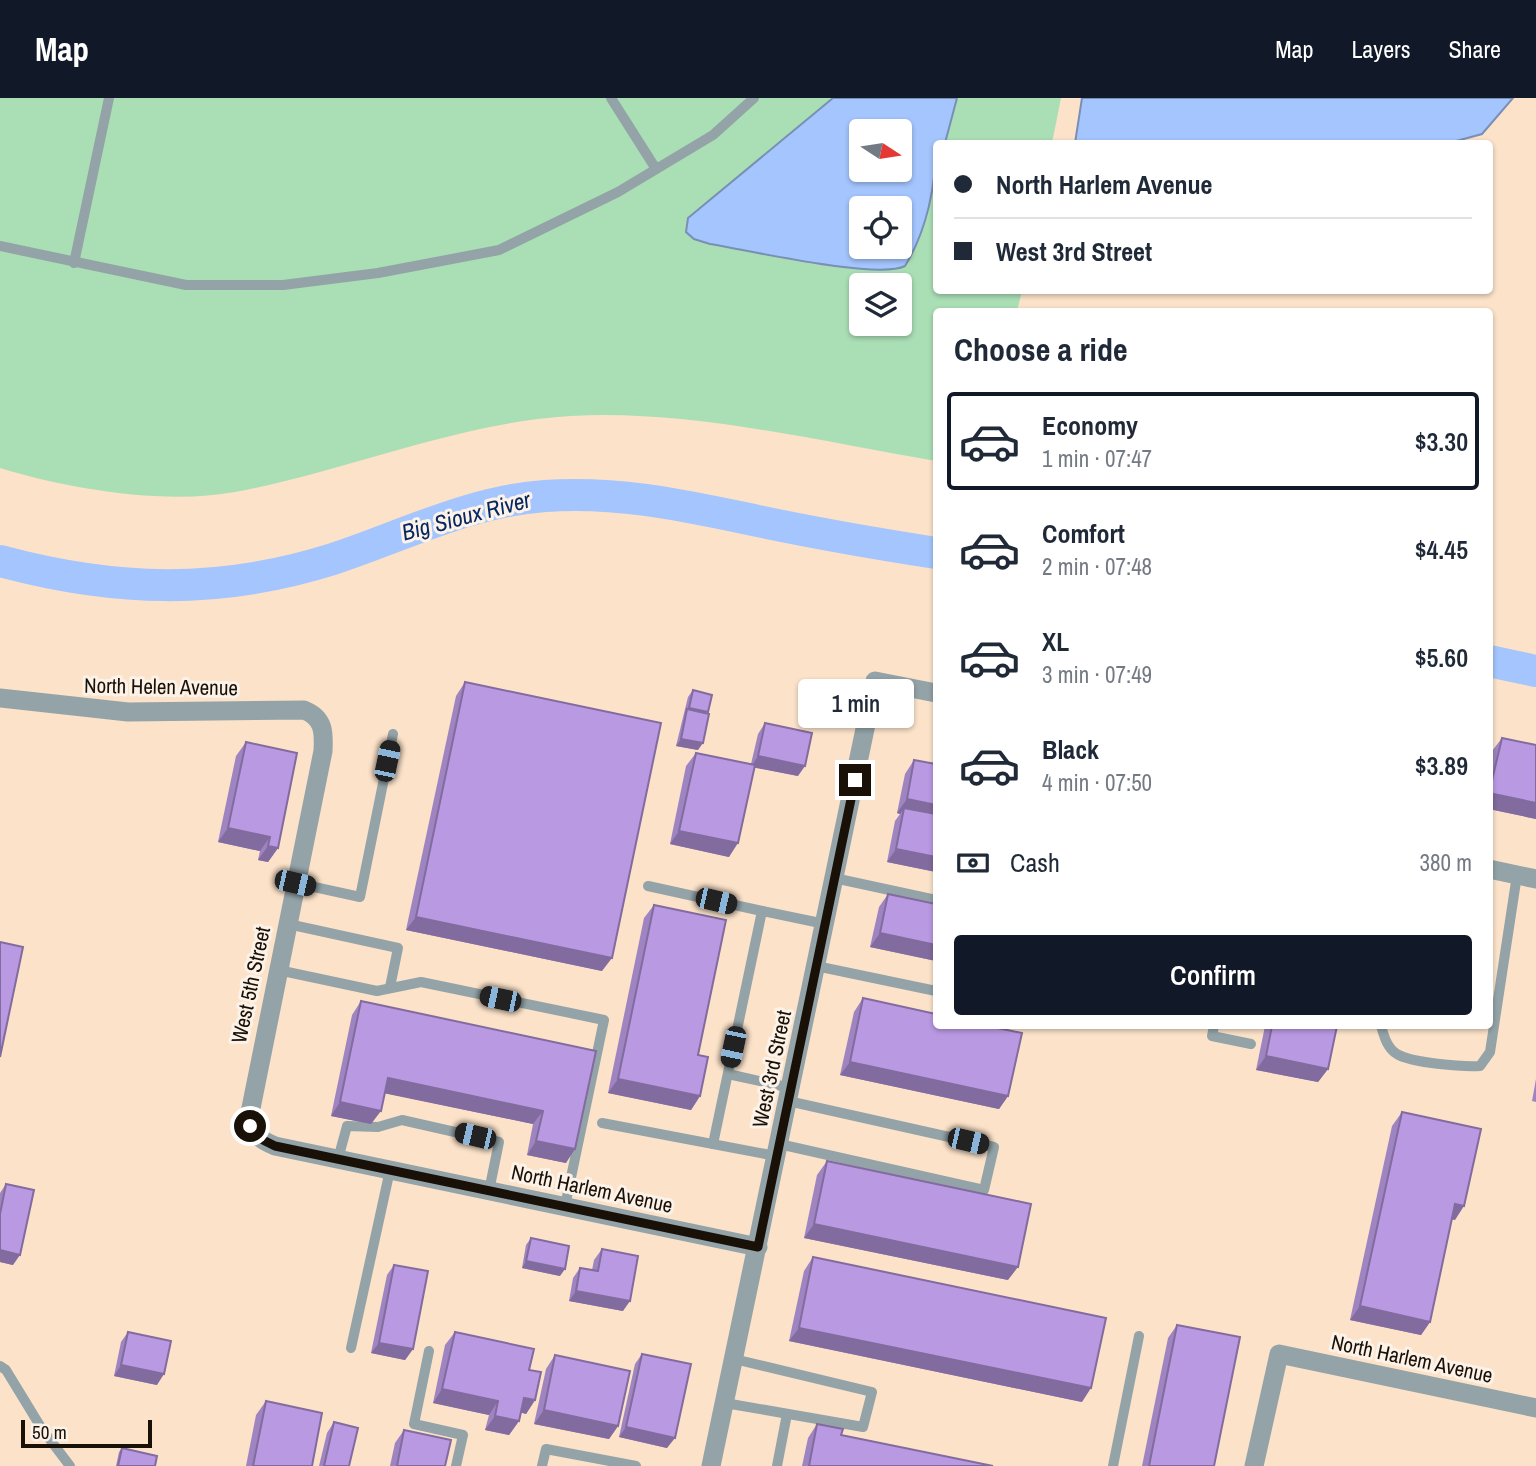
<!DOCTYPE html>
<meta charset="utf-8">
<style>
:root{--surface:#fff;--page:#f2f2f3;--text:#1f2937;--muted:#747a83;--line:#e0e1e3;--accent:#111827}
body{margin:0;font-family:"Archivo Narrow",sans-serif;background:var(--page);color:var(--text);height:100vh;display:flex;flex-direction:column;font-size:26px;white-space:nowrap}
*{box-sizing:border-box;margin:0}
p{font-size:23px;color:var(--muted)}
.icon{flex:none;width:38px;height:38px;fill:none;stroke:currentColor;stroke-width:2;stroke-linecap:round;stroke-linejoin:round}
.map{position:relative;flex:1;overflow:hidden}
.side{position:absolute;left:933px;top:210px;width:560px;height:721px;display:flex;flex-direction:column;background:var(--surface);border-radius:7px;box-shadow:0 2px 5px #0004}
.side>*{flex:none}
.banner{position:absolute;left:933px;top:42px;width:560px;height:154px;border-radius:7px;box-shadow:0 2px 5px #0004;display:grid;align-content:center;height:154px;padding:0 21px;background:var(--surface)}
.needle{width:46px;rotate:102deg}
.fabs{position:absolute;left:849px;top:21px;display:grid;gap:14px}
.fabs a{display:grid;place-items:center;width:63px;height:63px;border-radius:7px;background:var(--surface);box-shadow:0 2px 5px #0004;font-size:35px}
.scale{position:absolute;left:21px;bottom:18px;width:131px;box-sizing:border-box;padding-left:7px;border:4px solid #191108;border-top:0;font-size:19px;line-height:24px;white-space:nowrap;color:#191108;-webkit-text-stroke:5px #fcf2e8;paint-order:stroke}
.end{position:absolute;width:32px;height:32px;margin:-16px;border:9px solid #191108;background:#fff;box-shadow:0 0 0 4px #fff}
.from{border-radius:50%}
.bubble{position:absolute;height:49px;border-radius:7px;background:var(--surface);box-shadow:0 2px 5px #0004;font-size:23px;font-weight:600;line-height:49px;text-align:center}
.car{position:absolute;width:21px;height:42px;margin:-21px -10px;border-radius:9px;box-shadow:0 0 5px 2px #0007;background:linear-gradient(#222 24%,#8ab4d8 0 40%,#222 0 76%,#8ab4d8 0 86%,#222 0)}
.banner b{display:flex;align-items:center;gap:24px;height:66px;font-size:26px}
.banner b+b{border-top:2px solid var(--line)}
.banner i{width:18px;height:18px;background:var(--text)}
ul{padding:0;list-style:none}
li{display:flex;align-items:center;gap:21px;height:98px;margin:0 14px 10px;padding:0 7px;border:4px solid transparent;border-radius:7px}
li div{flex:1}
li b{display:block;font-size:26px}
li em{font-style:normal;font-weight:600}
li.current{border-color:var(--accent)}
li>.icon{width:63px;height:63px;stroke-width:1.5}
h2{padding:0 21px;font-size:32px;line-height:84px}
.pay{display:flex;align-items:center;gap:18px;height:77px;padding:0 21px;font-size:26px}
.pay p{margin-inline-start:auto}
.button{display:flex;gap:14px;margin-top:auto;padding:14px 21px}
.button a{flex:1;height:80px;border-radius:7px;background:var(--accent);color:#fff;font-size:28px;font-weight:600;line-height:80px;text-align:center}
header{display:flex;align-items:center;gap:42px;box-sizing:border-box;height:98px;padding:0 35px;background:var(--accent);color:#fff}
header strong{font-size:33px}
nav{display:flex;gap:38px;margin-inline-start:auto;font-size:24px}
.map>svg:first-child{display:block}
.green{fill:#aadeb5;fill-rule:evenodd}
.water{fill:#a4c5fd;stroke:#7a8fb4;stroke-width:2;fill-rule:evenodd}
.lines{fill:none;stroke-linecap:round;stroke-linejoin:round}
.river{stroke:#a4c5fd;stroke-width:32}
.service{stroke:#93a3a7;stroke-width:10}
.minor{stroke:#93a3a7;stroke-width:19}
.wall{fill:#9f84c2}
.shaded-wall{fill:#826b9e}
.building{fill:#b999e2;stroke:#826b9e;stroke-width:2}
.route{stroke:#191108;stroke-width:9}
.labels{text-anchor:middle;stroke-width:6;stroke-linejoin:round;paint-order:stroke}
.street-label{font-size:21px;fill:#191108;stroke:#fcf2e8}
.water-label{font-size:23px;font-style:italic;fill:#052762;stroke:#fcf2e8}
</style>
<header>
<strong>Map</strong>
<nav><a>Map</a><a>Layers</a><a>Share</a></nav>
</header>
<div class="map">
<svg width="1536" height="1368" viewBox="0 0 1536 1368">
<rect width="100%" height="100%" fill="#fbe2c9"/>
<path class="green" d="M 0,0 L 1061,0 L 1052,45 L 936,46 L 936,192 L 1022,193 L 1017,213 L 936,214 L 936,363 C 810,342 666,305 538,321 C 435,334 337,375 235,394 C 164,407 69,391 0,370 ZM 861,33 L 900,33 L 900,72 L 861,72 ZM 861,110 L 900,110 L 900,149 L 861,149 ZM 861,187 L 900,187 L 900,226 L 861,226 Z"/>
<g class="water">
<path d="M 833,0 L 957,0 L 945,45 L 936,46 C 936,87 927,132 905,168 C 878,182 747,152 710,146 L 694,141 L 686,134 L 688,120 ZM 861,33 L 900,33 L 900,72 L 861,72 ZM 861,110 L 900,110 L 900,149 L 861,149 Z"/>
<path d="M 1082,0 L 1513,0 L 1482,36 L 1449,45 L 1075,45 Z"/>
</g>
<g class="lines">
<g class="river">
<path d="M 0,463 C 115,494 219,497 333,461 C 403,438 470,403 545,398 C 614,393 677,406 744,420 C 808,434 872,445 936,455"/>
<path d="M 1489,563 L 1536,573"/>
</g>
<g class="service">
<path d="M 611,0 L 656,71"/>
<path d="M 0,148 L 186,187 L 283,187 L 378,175 L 499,152 L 618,94 L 713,37 L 754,0"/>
<path d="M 74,165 L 109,0"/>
<path d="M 834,780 L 936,802"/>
<path d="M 296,785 L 360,799 L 393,636"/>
<path d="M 648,788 L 762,813"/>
<path d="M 288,826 L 398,850 L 390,889"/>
<path d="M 816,868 L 936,893"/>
<path d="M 278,872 L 377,893 L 421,884 L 604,922 L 565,1108"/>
<path d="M 1214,928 L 1212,938 L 1251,946"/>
<path d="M 1381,928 C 1384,938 1387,950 1397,956 C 1411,965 1463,969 1480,968 L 1490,954 L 1517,777"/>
<path d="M 728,976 L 791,990"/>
<path d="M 602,1025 L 776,1058"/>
<path d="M 713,1046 L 762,813 L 825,826"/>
<path d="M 779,1046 L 984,1092 L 994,1049 L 788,1003"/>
<path d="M 338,1061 L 347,1028 L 378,1029 L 402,1022 L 499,1044 L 489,1093"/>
<path d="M 351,1250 L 390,1072"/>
<path d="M 429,1253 L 414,1326 L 463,1337 L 456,1368"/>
<path d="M 0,1268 L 6,1272 L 42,1331 L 70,1368"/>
<path d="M 725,1305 L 863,1329 L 872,1294 L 734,1261"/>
<path d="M 542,1368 L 546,1351 L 636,1368"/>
<path d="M 777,1368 L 787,1316"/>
<path d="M 1113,1368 L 1139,1238"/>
</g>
<g class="minor">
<path d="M 0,600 L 128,614 L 304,612 C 324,620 324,634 323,653 L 250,1015 C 250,1034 258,1041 275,1048 L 758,1149"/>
<path d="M 1489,771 L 1536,781"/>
<path d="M 711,1368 L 875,583 L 936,595"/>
<path d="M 1254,1368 L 1279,1256 L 1536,1310"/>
</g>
</g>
<g class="wall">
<path d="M 465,584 L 602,873 L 406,832 L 456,598 Z"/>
<path d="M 693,592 L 707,616 L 698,652 L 676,648 L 688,599 Z"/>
<path d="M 765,625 L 798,678 L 754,669 L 729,759 L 670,746 L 686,668 L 696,655 L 751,666 L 758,636 Z"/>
<path d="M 1502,640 L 1536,647 L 1536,721 L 1489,711 L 1489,666 L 1492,653 Z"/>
<path d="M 246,644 L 278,750 L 268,764 L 258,762 L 260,753 L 218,744 L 236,658 Z"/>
<path d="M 914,662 L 936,666 L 936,774 L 887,764 L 895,723 L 900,716 L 897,715 L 905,676 Z"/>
<path d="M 888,796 L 936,806 L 936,863 L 870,849 L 879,809 Z"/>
<path d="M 654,807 L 698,957 L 700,998 L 691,1012 L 608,995 L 644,820 Z"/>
<path d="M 863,900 L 1008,998 L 999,1011 L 840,977 L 854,914 Z"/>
<path d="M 361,903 L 596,953 L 566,1065 L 527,1057 L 533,1026 L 385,995 L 371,1026 L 331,1018 L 352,917 Z"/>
<path d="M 1265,928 L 1337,928 L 1328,971 L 1318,984 L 1256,972 Z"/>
<path d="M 1536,981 L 1536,1004 L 1532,1003 Z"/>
<path d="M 1402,1014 L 1455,1122 L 1452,1121 L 1430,1224 L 1421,1237 L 1350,1222 L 1392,1028 Z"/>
<path d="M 827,1063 L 1008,1182 L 804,1140 L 817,1077 Z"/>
<path d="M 6,1086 L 13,1167 L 0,1164 L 0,1095 Z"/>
<path d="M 531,1140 L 560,1178 L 522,1170 L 526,1147 Z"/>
<path d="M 602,1151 L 623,1213 L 569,1203 L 573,1180 L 580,1170 L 592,1172 L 594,1162 Z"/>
<path d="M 813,1159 L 1082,1304 L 789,1243 L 804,1173 Z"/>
<path d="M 394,1167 L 413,1251 L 405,1262 L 371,1255 L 387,1177 Z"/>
<path d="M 1177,1227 L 1214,1368 L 1142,1368 L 1168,1240 Z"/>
<path d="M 128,1234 L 157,1287 L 114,1278 L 121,1244 Z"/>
<path d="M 455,1234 L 529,1272 L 535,1302 L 526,1316 L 521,1314 L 519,1323 L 509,1337 L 485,1332 L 489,1317 L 433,1305 L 445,1247 Z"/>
<path d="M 642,1256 L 667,1350 L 619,1339 L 635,1266 Z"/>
<path d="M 555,1257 L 618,1328 L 609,1341 L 534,1326 L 546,1271 Z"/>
<path d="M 266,1303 L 312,1368 L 246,1368 L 256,1317 Z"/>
<path d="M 334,1324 L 349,1368 L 319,1368 L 327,1335 Z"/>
<path d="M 817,1326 L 841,1337 L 993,1368 L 802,1368 L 808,1340 Z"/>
<path d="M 404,1332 L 445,1368 L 390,1368 L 395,1345 Z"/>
<path d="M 122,1350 L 155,1368 L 116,1368 L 119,1354 Z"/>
</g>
<g class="shaded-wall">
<path d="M 681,641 L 703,645 L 698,652 L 676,648 Z"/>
<path d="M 758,658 L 805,668 L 798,678 L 751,669 Z"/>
<path d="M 1489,695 L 1536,705 L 1536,721 L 1489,711 Z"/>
<path d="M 907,701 L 936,707 L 936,723 L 904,710 L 900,716 L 897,715 Z"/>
<path d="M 228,730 L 270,739 L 260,753 L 218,744 Z"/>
<path d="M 679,733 L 738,745 L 729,759 L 670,746 Z"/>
<path d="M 268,748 L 278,750 L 268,764 L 258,762 Z"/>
<path d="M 896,751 L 936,759 L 936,774 L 887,764 Z"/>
<path d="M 416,819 L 612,860 L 602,873 L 406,832 Z"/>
<path d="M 880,835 L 936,847 L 936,863 L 870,849 Z"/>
<path d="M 1266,958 L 1328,971 L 1318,984 L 1256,972 Z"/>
<path d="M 850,964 L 1008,998 L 999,1011 L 840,977 Z"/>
<path d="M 388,980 L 543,1013 L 533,1026 L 378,994 Z"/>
<path d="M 618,981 L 700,998 L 691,1012 L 608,995 Z"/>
<path d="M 340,1004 L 381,1013 L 371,1026 L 331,1018 Z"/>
<path d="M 536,1043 L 575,1051 L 566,1065 L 527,1057 Z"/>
<path d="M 1455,1106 L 1464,1108 L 1455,1122 L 1446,1120 Z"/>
<path d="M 814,1126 L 1018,1169 L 1008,1182 L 804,1140 Z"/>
<path d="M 0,1152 L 20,1157 L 13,1167 L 0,1164 Z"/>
<path d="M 526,1163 L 565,1171 L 560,1178 L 522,1170 Z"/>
<path d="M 576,1193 L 630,1203 L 623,1213 L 569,1203 Z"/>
<path d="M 1360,1208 L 1430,1224 L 1421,1237 L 1350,1222 Z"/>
<path d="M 799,1230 L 1091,1290 L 1082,1304 L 789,1243 Z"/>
<path d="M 379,1245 L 413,1251 L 405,1262 L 371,1255 Z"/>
<path d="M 121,1267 L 164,1276 L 157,1287 L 114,1278 Z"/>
<path d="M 442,1291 L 498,1303 L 489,1317 L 433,1305 Z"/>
<path d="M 524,1300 L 535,1302 L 526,1316 L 515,1313 Z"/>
<path d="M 544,1312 L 618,1328 L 609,1341 L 534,1326 Z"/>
<path d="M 495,1318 L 519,1323 L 509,1337 L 485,1332 Z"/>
<path d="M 626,1329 L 675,1340 L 667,1350 L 619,1339 Z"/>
</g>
<g class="building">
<path d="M 465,584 L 661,625 L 612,860 L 416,819 Z"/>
<path d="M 693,592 L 712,597 L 708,614 L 689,610 Z"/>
<path d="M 687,611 L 709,616 L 703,645 L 681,641 Z"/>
<path d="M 765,625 L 812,635 L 805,668 L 758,658 Z"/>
<path d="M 1502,640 L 1536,647 L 1536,705 L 1489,695 Z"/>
<path d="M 246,644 L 297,655 L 278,750 L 268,748 L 270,739 L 228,730 Z"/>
<path d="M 696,655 L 755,667 L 738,745 L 679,733 Z"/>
<path d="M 914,662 L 936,666 L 936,707 L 907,701 Z"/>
<path d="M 904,710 L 936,716 L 936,759 L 896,751 Z"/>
<path d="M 888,796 L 936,806 L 936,847 L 880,835 Z"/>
<path d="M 654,807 L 726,822 L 698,957 L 708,959 L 700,998 L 618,981 Z"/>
<path d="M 0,844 L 23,849 L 0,959 Z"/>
<path d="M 863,900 L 936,916 L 936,928 L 988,928 L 1022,935 L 1008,998 L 850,964 Z"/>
<path d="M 361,903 L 596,953 L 575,1051 L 536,1043 L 543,1013 L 388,980 L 381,1013 L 340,1004 Z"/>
<path d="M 1272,928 L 1337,928 L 1328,971 L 1266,958 Z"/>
<path d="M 1402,1014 L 1481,1031 L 1464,1108 L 1455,1106 L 1430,1224 L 1360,1208 Z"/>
<path d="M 827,1063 L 1031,1106 L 1018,1169 L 814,1126 Z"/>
<path d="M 6,1086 L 34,1092 L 20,1157 L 0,1152 L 0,1116 Z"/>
<path d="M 531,1140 L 569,1148 L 565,1171 L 526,1163 Z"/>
<path d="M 602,1151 L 638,1158 L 630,1203 L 576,1193 L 580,1170 L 598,1173 Z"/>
<path d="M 813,1159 L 1106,1220 L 1091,1290 L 799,1230 Z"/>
<path d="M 394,1167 L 428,1173 L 413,1251 L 379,1245 Z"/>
<path d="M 1177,1227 L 1240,1239 L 1214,1368 L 1149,1368 Z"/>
<path d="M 128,1234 L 171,1243 L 164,1276 L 121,1267 Z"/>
<path d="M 455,1234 L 534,1251 L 529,1272 L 541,1274 L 535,1302 L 524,1300 L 519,1323 L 495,1318 L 498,1303 L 442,1291 Z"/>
<path d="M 642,1256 L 691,1266 L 675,1340 L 626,1329 Z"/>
<path d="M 555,1257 L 630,1273 L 618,1328 L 544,1312 Z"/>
<path d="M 266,1303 L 322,1315 L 312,1368 L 253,1368 Z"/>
<path d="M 334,1324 L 358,1330 L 349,1368 L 324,1368 Z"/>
<path d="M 817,1326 L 843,1331 L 841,1337 L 993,1368 L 809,1368 Z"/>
<path d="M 404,1332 L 451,1342 L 445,1368 L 397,1368 Z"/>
<path d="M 122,1350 L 157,1358 L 155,1368 L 118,1368 Z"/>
</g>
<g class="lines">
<path class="route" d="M 250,1028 L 255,1038 L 275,1048 L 758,1149 L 855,682"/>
</g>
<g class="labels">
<g class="street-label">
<text transform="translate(161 589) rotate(1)" y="7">North Helen Avenue</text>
<text transform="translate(251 887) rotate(-78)" y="7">West 5th Street</text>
<text transform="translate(772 971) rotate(-78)" y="7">West 3rd Street</text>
<text transform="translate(592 1091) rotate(12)" y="7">North Harlem Avenue</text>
<text transform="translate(1412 1261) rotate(12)" y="7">North Harlem Avenue</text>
</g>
<g class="water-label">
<text transform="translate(466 418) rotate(-15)" y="8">Big Sioux River</text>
</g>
</g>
</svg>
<div class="fabs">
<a><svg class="needle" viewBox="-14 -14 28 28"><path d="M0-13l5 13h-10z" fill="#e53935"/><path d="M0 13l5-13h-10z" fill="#747a83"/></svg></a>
<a><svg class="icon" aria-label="locate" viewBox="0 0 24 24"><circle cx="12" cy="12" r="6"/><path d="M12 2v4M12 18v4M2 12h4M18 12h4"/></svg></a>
<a><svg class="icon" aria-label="layers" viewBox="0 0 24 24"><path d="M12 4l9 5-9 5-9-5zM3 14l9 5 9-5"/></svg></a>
</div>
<div class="scale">50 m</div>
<i class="end from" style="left:250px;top:1028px"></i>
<i class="end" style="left:855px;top:682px"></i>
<div class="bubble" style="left:798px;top:581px;width:116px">1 min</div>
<i class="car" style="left:387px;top:663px;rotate:12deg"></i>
<i class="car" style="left:295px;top:785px;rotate:103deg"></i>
<i class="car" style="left:716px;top:803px;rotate:103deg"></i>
<i class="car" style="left:500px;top:901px;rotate:282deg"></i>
<i class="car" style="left:733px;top:949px;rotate:192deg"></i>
<i class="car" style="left:475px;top:1038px;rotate:283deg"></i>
<i class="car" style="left:968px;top:1043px;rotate:103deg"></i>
<div class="banner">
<b><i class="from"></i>North Harlem Avenue</b>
<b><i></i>West 3rd Street</b>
</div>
<section class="side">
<h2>Choose a ride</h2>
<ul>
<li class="current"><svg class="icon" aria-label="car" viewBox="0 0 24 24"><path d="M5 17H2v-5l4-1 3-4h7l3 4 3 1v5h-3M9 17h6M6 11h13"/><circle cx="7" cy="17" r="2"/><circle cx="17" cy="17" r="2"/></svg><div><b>Economy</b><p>1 min · 07:47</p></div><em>$3.30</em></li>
<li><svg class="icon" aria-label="car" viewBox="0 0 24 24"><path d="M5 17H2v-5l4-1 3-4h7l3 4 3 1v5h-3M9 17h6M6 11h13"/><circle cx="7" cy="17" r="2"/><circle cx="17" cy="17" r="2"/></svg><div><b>Comfort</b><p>2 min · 07:48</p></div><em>$4.45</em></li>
<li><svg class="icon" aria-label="car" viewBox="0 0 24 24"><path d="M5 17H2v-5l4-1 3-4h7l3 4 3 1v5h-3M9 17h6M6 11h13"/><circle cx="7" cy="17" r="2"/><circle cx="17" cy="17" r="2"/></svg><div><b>XL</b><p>3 min · 07:49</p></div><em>$5.60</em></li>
<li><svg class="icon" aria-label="car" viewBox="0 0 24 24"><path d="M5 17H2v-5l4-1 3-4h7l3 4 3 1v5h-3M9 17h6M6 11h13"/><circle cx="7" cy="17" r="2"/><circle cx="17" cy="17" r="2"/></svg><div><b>Black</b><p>4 min · 07:50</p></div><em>$3.89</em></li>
</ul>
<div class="pay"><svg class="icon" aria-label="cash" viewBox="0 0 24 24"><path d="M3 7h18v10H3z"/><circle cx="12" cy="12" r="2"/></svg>Cash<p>380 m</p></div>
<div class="button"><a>Confirm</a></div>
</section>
</div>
